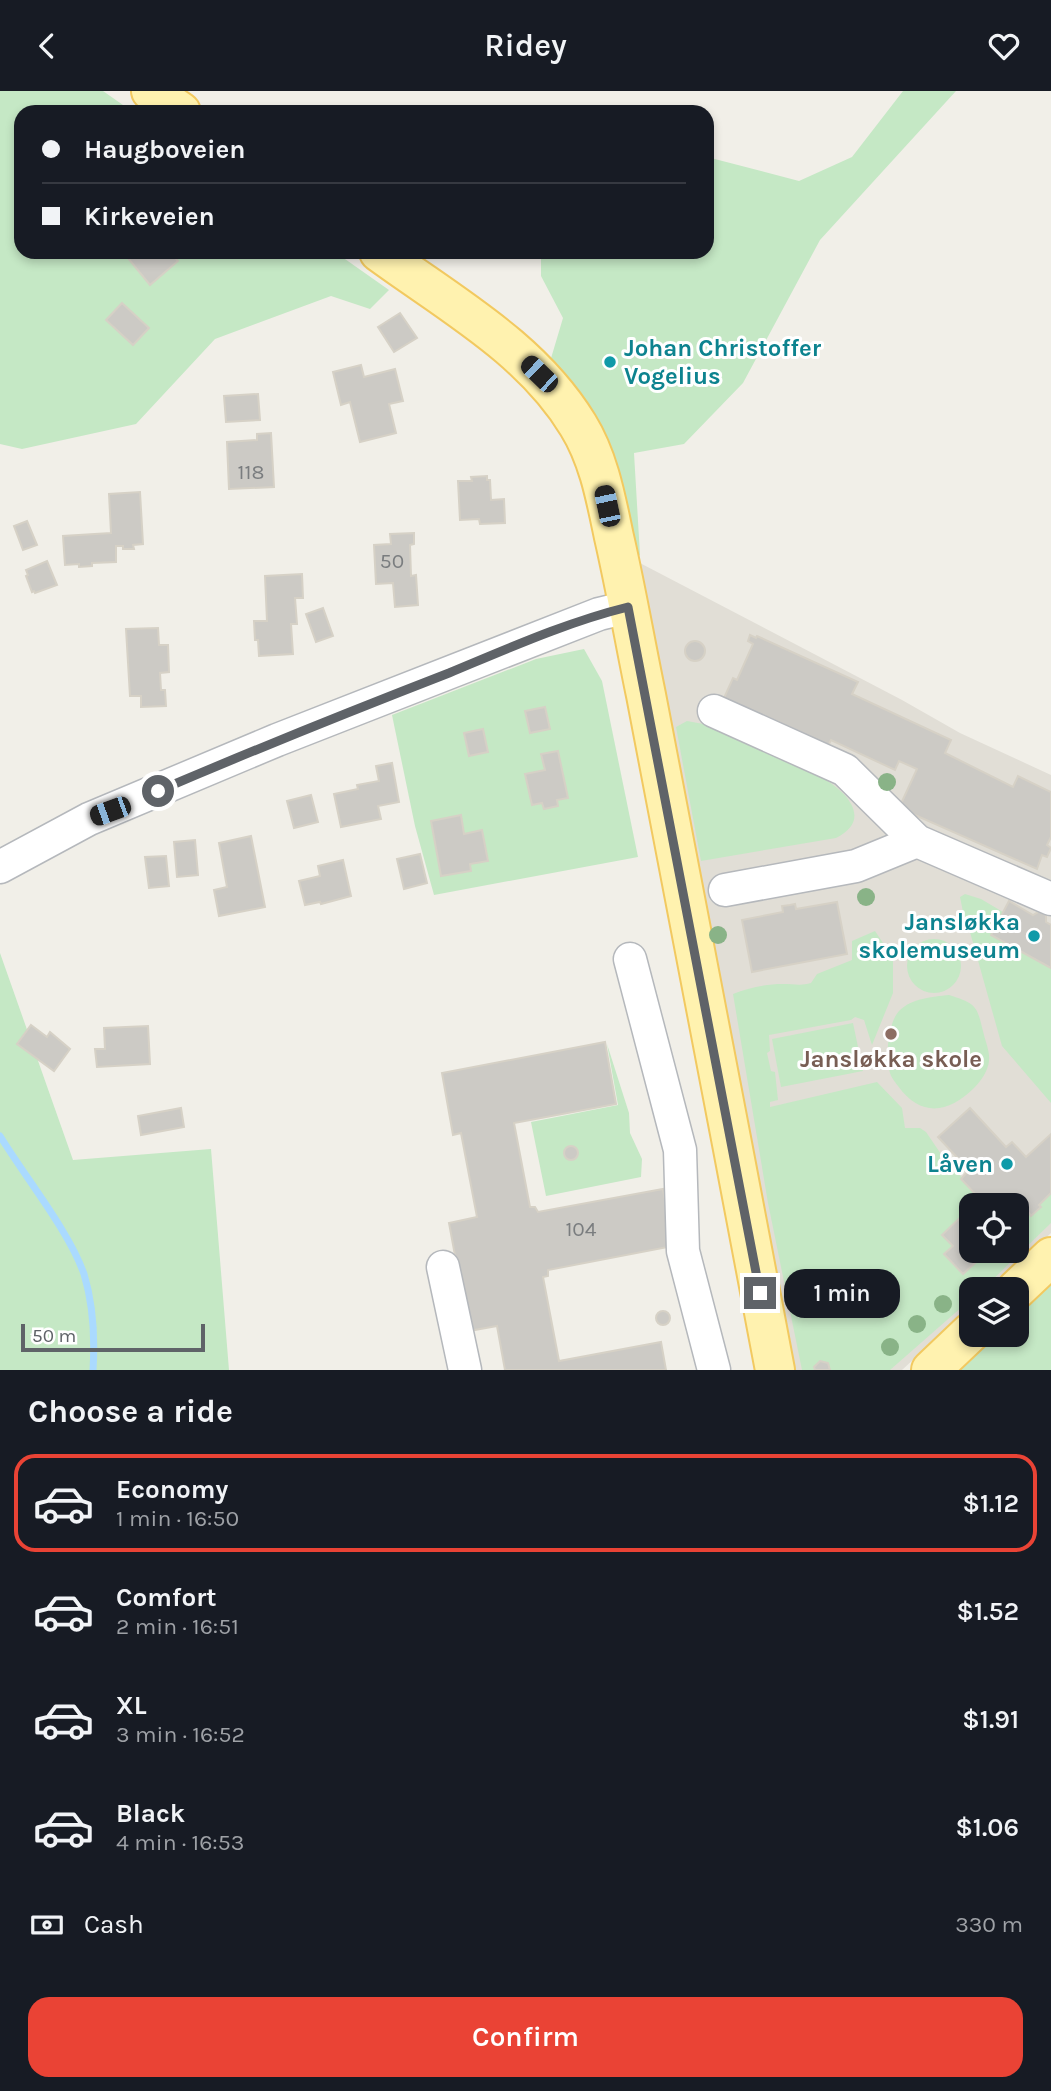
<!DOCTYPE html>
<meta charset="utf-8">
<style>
:root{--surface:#171b24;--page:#242831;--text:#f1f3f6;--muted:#9ea1a6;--line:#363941;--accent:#ea4335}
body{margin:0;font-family:Karla,sans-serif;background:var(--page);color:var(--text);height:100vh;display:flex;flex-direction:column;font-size:26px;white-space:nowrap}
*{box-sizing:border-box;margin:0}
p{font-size:23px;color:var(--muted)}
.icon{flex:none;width:38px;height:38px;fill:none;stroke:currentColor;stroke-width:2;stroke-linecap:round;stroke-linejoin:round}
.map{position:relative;height:1279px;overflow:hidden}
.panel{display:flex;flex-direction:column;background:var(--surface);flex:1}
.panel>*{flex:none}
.guide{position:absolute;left:14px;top:14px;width:700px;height:154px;border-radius:21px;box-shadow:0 4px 10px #0003;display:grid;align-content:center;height:154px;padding:0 28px;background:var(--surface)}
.fabs{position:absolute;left:959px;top:1102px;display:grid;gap:14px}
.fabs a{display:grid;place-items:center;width:70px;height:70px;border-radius:14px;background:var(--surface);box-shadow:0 4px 10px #0003;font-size:35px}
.scale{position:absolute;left:21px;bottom:18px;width:184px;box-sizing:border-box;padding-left:7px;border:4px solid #5f6368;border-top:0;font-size:19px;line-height:24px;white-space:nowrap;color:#5f6368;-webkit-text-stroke:5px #fff;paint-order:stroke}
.end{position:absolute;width:32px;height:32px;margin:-16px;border:9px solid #5f6368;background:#fff;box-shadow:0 0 0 4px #fff}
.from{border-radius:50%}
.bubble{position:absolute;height:49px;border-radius:21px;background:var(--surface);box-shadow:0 4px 10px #0003;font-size:23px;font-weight:600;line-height:49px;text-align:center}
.car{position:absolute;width:21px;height:42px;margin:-21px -10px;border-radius:9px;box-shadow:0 0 5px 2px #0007;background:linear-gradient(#222 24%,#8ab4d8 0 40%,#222 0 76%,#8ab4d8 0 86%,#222 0)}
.guide b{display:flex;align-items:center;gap:24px;height:66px;font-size:26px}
.guide b+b{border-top:2px solid var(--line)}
.guide i{width:18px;height:18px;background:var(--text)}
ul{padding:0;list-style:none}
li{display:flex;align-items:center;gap:21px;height:98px;margin:0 14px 10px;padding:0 14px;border:4px solid transparent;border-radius:21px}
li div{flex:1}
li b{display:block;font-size:26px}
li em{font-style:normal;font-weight:600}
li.active{border-color:var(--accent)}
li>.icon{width:63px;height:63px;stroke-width:1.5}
h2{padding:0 28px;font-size:32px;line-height:84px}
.pay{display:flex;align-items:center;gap:18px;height:77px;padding:0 28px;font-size:26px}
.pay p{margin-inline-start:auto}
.cta{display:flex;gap:14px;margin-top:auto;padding:14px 28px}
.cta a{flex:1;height:80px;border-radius:21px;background:var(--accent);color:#fff;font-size:28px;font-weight:600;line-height:80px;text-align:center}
header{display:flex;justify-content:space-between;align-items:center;height:91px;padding:0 28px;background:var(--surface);font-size:32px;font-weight:600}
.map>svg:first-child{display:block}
.education{fill:#e1ded6;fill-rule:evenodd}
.green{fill:#c5e8c5}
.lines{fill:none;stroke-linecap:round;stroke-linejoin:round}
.stream{stroke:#aadaff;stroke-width:7}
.building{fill:#cccac5;stroke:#d6d1c6;stroke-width:2}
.minor-casing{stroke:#b5b8bc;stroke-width:35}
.major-casing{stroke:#f2c960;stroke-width:42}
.minor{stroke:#fff;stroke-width:32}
.major{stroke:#fff2af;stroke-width:38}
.tree{fill:#89b387}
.route{stroke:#5f6368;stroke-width:9}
.culture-dot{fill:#0f9aa8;stroke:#fff;stroke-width:2.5}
.education-dot{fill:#8d6e63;stroke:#fff;stroke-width:2.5}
.labels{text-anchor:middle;stroke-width:6;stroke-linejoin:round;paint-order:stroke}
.number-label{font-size:21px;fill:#7a7d7f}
.culture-label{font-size:24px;font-weight:bold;fill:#0d838f;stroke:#fff;text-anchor:end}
.education-label{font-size:24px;font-weight:bold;fill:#785e54;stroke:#fff}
</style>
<header><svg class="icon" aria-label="back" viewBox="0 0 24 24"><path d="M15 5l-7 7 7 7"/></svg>Ridey<svg class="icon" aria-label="heart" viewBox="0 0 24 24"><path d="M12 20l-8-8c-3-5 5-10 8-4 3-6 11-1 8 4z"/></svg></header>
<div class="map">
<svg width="1051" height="1279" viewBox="0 0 1051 1279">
<rect width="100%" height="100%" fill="#f1efe8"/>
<path class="education" d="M 638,471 L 902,609 L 960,642 L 1051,684 L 1051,1142 L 989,1199 L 971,1199 L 971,1215 L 902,1279 L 794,1279 L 663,591 ZM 971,1115 L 1017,1115 L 1017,1160 L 971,1160 Z"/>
<g class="green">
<path d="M 0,0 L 103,0 L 133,21 L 21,21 L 21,161 L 335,161 L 389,199 L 370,218 L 331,205 L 215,248 L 136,333 L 22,358 L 0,353 Z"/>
<path d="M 903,0 L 956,0 L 820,149 L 743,292 L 684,353 L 634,362 L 640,464 L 635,468 L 549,274 L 563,227 L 541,185 L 541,161 L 707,161 L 707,66 L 799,90 L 852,66 Z"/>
<path d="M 584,558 L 602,590 L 638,766 L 434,804 L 415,735 L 392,624 L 536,568 Z"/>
<path d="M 687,630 L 709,634 L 817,679 L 818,685 C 844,697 875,728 836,747 L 701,770 L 676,636 Z"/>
<path d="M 965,803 L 981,808 L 1003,821 L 991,844 L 1051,877 L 1051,1012 L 1002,955 L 970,841 L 964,826 L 960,806 Z"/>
<path d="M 875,840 L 893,867 L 893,902 L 872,954 L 864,929 L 855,926 L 851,929 L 769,944 L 770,960 L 767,962 L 771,980 L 775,981 L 778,1009 L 770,1011 L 770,1016 L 877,991 L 902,1017 L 905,1037 L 920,1037 L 926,1041 L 941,1063 L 981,1108 L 942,1144 L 952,1155 L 943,1163 L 963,1184 L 989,1160 L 1017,1160 L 1017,1134 L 1029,1123 L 1032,1125 L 1041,1116 L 1039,1113 L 1051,1102 L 1051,1132 L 982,1199 L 971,1199 L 971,1208 L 890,1279 L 802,1279 L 768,1112 L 733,903 C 748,897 766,893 783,893 C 794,893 801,895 811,892 L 817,883 L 852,869 L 852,850 Z"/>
<circle cx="934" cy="875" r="27"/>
<path d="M 0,862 L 73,1069 L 211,1058 L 229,1279 L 0,1279 Z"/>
<path d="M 949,904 C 979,913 977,917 984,944 C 986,952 990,961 989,970 C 988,980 981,990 974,997 C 949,1022 921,1027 898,995 C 895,991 891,986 890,982 C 885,966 888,932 899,920 C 912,907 932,906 949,904 Z"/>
<path d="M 853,932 L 863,980 L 781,996 L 772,948 Z"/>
<path d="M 607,953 L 629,1022 L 630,1042 L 642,1068 L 641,1086 L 546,1105 L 531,1031 L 618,1014 Z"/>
<path d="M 1051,1194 L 1051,1279 L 959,1279 L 997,1244 L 1017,1244 L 1017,1226 Z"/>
</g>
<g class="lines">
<path class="stream" d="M 0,1045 C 25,1086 69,1140 84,1183 C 93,1213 95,1248 93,1279"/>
</g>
<g class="building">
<path d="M 123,161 L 170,161 L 178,170 L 150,194 Z"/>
<path d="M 122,212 L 149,237 L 133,254 L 106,229 Z"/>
<path d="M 400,222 L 417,247 L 394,261 L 378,236 Z"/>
<path d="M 361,274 L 364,286 L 395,278 L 403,310 L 389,313 L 396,342 L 360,351 L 350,311 L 341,314 L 333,281 Z"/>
<path d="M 258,303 L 260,329 L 226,331 L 224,305 Z"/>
<path d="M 271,342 L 274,396 L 229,398 L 227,351 L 257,349 L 257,343 Z"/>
<path d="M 487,385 L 487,389 L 490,389 L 491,409 L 504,408 L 505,432 L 480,433 L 479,428 L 460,429 L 458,390 L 472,390 L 471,386 Z"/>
<path d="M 140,401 L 143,453 L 133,454 L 134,458 L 123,458 L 123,455 L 116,455 L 116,471 L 92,472 L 92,475 L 79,476 L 79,473 L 65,474 L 63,445 L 111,442 L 109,403 Z"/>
<path d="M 27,430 L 37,454 L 23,459 L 14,435 Z"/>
<path d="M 414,442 L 414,453 L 410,454 L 411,485 L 416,484 L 418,514 L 395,516 L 393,492 L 376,493 L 374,454 L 391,453 L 390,443 Z"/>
<path d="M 47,470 L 57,494 L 35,502 L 34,500 L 32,501 L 26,485 L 28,484 L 26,479 Z"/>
<path d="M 302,483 L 303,507 L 295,507 L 297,533 L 291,533 L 293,563 L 259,565 L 258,549 L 255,549 L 254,530 L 267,530 L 265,485 Z"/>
<path d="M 323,517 L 333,545 L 316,551 L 306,523 Z"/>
<path d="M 158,537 L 159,554 L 168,554 L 169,581 L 160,582 L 161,599 L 165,599 L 166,615 L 141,616 L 141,605 L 130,605 L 126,538 Z"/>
<path d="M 750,544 L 756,547 L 757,545 L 858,591 L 852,603 L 951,649 L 945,662 L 1013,696 L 1018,685 L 1051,701 L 1051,746 L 1047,754 L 1051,757 L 1047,766 L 1042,764 L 1037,778 L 899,717 L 917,678 L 899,670 L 895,679 L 831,649 L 828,655 L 724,607 L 733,587 L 737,589 L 753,553 L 748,550 Z"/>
<circle cx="695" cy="560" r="10"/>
<path d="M 545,616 L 550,638 L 530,642 L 525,620 Z"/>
<path d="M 483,638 L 488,661 L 469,665 L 464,642 Z"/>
<path d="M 558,660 L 568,707 L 557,709 L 558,715 L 544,718 L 542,712 L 532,714 L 525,683 L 545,679 L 541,663 Z"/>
<path d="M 392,672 L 399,711 L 378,715 L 381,728 L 341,736 L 334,703 L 358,698 L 357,694 L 379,690 L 376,675 Z"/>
<path d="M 311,704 L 318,731 L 294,737 L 287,710 Z"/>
<path d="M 461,724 L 464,743 L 482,739 L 488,770 L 470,773 L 471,780 L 441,785 L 431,730 Z"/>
<path d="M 251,745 L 265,816 L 219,825 L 214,799 L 227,796 L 219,752 Z"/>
<path d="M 195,749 L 198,784 L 177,786 L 174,751 Z"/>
<path d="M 420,763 L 427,792 L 404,798 L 397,768 Z"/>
<path d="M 166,765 L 169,795 L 149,797 L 145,766 Z"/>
<path d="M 343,769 L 351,805 L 321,813 L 320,811 L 305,814 L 299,790 L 320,785 L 318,775 Z"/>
<path d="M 1009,810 L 1033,824 L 1040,820 L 1046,824 L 1046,831 L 1051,834 L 1051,877 L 991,844 Z"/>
<path d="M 837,811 L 847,863 L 752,881 L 742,829 L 783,821 L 782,815 L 790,814 L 795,813 L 796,818 Z"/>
<path d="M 31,934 L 47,946 L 50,941 L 70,958 L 54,980 L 17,953 Z"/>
<path d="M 148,935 L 150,973 L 97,976 L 95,958 L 105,958 L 104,937 Z"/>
<path d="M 605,951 L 616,1013 L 514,1032 L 530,1116 L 535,1116 L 538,1121 L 663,1098 L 673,1155 L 548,1179 L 548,1185 L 543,1186 L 559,1270 L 661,1251 L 666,1279 L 505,1279 L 497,1235 L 469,1240 L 449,1132 L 477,1126 L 461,1042 L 453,1044 L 442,982 Z"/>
<path d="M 181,1017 L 184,1036 L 141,1044 L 138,1025 Z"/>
<path d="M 970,1017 L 1006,1056 L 1012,1051 L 1026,1066 L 1051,1043 L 1051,1102 L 1039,1114 L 1041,1116 L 1031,1125 L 1029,1122 L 1017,1133 L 1017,1115 L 973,1115 L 980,1108 L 961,1088 L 969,1079 L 938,1046 Z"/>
<circle cx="571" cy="1062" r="7"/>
<path d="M 971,1116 L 971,1160 L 988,1160 L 963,1183 L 944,1163 L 953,1155 L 942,1144 Z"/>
<circle cx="663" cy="1227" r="7"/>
<path d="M 820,1270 L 828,1272 L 830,1279 L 815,1279 L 814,1276 Z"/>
</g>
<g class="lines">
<g class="minor-casing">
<g id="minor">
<path d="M 714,620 L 845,679 L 917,750 L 1051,808"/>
<path d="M 0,776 L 89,728 L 277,649 L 599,523 L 628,516"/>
<path d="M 725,799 L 856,775 L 917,750"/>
<path d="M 630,868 L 680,1059 L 683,1160 L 714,1279"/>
<path d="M 443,1176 L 465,1279"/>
</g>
</g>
<g class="major-casing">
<g id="major">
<path d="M 151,0 L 181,21"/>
<path d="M 379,161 C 450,213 531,257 578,334 C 599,368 606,408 614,446 C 626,498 635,551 646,604 C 690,828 732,1054 775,1279"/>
<path d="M 1016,1199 L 1051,1166"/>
<path d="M 931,1279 L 971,1241"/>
</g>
</g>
<use href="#minor" class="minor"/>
<use href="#major" class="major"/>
</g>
<g class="tree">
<circle cx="887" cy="691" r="9"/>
<circle cx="866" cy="806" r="9"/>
<circle cx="718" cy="844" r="9"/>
<circle cx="943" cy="1213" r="9"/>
<circle cx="917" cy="1233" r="9"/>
<circle cx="890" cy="1256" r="9"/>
</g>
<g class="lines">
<path class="route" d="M 158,700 C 254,659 351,620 449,582 C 507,558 567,531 628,516 L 760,1202"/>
</g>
<g class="culture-dot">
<circle cx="610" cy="271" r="7"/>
<circle cx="1034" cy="845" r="7"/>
<circle cx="1007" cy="1073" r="7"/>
</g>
<circle class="education-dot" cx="891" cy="943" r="7"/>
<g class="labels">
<g class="number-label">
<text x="251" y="388">118</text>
<text x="392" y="477">50</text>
<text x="581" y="1145">104</text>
</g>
<g class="culture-label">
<text x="624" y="265" text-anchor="start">Johan Christoffer<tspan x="624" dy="28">Vogelius</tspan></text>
<text x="1020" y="839">Jansløkka<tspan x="1020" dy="28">skolemuseum</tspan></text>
<text x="993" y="1081">Låven</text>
</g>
<g class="education-label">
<text x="891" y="976">Jansløkka skole</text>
</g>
</g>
</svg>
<div class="fabs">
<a><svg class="icon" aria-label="locate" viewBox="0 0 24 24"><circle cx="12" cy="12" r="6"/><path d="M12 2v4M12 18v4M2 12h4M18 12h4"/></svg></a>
<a><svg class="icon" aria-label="layers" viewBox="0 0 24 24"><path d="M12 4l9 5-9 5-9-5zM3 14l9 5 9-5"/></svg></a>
</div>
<div class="scale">50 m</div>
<i class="end from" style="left:158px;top:700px"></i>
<i class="end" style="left:760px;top:1202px"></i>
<div class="bubble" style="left:784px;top:1178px;width:116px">1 min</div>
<i class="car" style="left:539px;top:283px;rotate:314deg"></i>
<i class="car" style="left:607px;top:415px;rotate:348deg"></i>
<i class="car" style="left:110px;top:720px;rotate:250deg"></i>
<div class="guide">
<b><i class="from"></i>Haugboveien</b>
<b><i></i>Kirkeveien</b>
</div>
</div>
<section class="panel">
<h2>Choose a ride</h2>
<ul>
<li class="active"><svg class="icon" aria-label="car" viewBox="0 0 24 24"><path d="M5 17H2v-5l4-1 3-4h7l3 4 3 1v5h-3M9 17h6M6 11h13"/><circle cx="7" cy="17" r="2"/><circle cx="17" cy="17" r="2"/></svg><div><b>Economy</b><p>1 min · 16:50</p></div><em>$1.12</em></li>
<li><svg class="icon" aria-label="car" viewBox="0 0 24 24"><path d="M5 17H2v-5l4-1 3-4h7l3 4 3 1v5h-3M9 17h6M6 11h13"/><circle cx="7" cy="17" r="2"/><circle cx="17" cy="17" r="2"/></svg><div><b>Comfort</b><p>2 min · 16:51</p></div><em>$1.52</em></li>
<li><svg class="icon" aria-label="car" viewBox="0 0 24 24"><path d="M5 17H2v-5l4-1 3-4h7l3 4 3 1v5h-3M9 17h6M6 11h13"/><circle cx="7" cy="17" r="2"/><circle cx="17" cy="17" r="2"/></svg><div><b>XL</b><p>3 min · 16:52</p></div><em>$1.91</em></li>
<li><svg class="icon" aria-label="car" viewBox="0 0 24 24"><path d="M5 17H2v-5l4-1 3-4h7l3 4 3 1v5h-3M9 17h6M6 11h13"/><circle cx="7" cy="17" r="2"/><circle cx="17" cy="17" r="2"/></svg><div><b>Black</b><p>4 min · 16:53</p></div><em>$1.06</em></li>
</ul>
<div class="pay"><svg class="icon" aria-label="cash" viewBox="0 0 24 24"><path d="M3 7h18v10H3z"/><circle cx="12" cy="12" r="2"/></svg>Cash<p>330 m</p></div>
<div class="cta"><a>Confirm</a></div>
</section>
